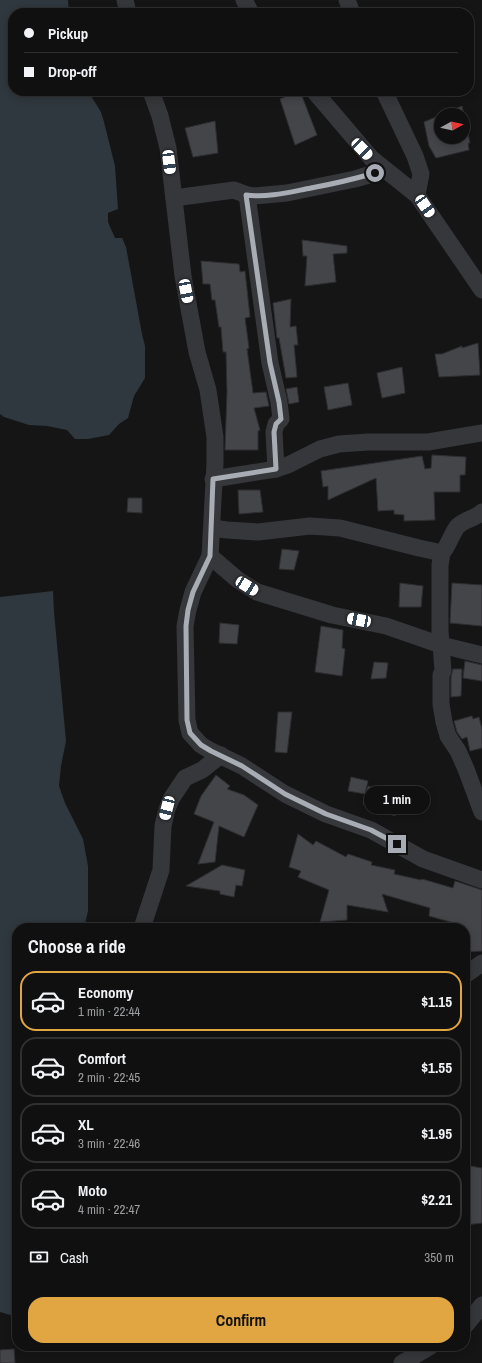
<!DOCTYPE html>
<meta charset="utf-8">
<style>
:root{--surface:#101010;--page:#1e1e1e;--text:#f1f3f6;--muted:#9c9d9f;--line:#303030;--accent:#e1a541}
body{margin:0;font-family:"Archivo Narrow",sans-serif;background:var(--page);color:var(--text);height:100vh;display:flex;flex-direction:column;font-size:15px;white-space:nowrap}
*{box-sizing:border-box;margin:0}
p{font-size:13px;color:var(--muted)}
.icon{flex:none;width:22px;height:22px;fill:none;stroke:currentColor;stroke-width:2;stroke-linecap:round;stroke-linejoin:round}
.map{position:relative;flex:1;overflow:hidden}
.panel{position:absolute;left:12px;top:923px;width:458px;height:428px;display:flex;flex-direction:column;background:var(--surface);border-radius:16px;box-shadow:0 2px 10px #0003,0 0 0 1px var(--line)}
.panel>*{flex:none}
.guide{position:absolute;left:8px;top:8px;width:466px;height:88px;border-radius:16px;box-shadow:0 2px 10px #0003,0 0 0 1px var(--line);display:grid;align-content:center;height:88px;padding:0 16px;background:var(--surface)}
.needle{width:26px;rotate:82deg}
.buttons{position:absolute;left:434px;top:108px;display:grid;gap:8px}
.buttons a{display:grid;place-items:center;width:36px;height:36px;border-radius:50%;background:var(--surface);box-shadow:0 2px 10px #0003,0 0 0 1px var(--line);font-size:20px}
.end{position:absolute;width:18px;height:18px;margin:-9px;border:5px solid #a7acb5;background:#111;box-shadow:0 0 0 2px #111}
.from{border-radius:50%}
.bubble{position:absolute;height:28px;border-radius:14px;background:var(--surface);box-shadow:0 2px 10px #0003,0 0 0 1px var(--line);font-size:13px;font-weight:700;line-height:28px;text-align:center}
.car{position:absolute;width:12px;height:24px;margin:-12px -6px;border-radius:5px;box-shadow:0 0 3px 1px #0007;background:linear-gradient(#fff 24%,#345 0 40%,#fff 0 76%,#345 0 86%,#fff 0)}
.guide b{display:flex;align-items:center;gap:14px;height:38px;font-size:15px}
.guide b+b{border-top:1px solid var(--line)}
.guide i{width:10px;height:10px;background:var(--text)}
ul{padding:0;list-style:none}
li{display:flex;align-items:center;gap:12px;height:60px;margin:0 8px 6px;padding:0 8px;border:2px solid var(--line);border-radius:16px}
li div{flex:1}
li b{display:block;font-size:15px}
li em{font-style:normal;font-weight:700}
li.selected{border-color:var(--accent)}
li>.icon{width:36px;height:36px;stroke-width:1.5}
h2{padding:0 16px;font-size:18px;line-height:48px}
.pay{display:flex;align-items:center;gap:10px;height:44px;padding:0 16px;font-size:15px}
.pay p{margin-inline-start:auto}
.action{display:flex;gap:8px;margin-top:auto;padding:8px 16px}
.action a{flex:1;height:46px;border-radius:16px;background:var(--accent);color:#111;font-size:16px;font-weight:700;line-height:46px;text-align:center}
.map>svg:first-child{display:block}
.water{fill:#2f383e}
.building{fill:#444549;stroke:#2f2f32;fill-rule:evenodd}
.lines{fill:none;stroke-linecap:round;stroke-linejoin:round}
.minor{stroke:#36373b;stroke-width:17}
.route{stroke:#a7acb5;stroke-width:5}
</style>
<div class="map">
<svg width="482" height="1363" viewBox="0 0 482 1363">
<rect width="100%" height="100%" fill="#151516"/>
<g class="water">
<path d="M 0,0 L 68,0 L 69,13 L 13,13 L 13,91 L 88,91 L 101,112 L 104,122 L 115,166 L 118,209 L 108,213 L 108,222 L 115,238 L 122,238 L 126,247 L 142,334 L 145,346 L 145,378 L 134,396 L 128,418 L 119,424 L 109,435 L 88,439 L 75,439 L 67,430 L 47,426 L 29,425 L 4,417 L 0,414 Z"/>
<path d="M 53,591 L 54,612 L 66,741 L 61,766 L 59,786 L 65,803 L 83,839 L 88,866 L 88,911 L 84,928 L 17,928 L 17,1317 L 0,1312 L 0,597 Z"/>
</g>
<g class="building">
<path d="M 300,91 L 317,135 L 295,145 L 280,99 Z"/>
<path d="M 462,106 L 470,143 L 468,143 L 469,150 L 436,158 L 429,146 L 424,122 ZM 441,115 L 463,115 L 463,137 L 441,137 Z"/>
<path d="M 215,121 L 218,153 L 193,157 L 185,128 Z"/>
<path d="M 302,240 L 347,246 L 347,253 L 333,254 L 336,282 L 305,286 L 307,256 L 303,256 Z"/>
<path d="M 201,261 L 239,264 L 240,272 L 245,271 L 250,317 L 245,318 L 249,348 L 247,349 L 253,393 L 266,392 L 269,406 L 254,408 L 260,430 L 258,431 L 258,450 L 225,450 L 227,392 L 226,352 L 223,352 L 221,327 L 219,327 L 215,300 L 212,300 L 210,284 L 203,284 Z"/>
<path d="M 291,299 L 290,327 L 296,326 L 298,345 L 294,345 L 297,377 L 286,378 L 279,338 L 277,338 L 273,303 Z"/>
<path d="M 478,343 L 480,375 L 439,377 L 435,354 L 442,354 L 462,346 L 462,348 Z"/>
<path d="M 402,367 L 405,393 L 382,398 L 377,373 Z"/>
<path d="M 348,383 L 352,405 L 328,410 L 324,387 Z"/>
<path d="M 297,387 L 299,402 L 289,404 L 286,389 Z"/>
<path d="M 432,455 L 466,457 L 465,475 L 460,475 L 460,492 L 434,492 L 435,520 L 404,521 L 404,515 L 394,514 L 394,510 L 378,511 L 376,478 L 328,500 L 328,486 L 323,487 L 321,471 L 422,456 L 425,469 L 431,468 Z"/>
<path d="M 238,490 L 260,490 L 263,512 L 239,514 Z"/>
<path d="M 128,498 L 142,498 L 142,513 L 127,512 Z"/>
<path d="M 282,549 L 299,551 L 294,570 L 279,569 Z"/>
<path d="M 400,583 L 423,586 L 421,607 L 399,607 Z"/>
<path d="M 452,583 L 482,585 L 482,626 L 450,623 Z"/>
<path d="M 220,623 L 239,625 L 237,644 L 219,643 Z"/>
<path d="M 321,626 L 343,630 L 342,648 L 345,649 L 342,676 L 315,672 Z"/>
<path d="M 465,661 L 482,665 L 482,681 L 463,678 Z"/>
<path d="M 374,662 L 388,663 L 386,678 L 371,679 Z"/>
<path d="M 453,669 L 462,669 L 461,696 L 451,697 L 451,677 Z"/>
<path d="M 278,712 L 292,712 L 287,753 L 275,752 Z"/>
<path d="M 472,716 L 473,719 L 479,717 L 482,729 L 482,748 L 470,751 L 467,737 L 462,739 L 457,732 L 454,721 Z"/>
<path d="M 216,775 L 230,786 L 227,789 L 244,795 L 258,805 L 244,837 L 219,826 L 215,862 L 198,864 L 214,822 L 194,814 L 201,796 Z"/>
<path d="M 351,777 L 368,781 L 365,794 L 348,791 Z"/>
<path d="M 368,786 L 401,798 L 395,816 L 363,804 Z"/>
<path d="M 298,834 L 313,845 L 316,841 L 346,857 L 348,854 L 372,862 L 371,865 L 395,870 L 394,874 L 421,880 L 422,879 L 453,888 L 455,881 L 482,890 L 482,951 L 465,952 L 465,926 L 429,916 L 430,908 L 382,894 L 388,912 L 347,905 L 347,920 L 320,922 L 329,890 L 298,877 L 301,871 L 289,867 Z"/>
<path d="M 222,865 L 245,870 L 242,886 L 236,885 L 234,897 L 220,894 L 220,891 L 186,886 Z"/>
<path d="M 465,1165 L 482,1168 L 482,1223 L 465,1225 Z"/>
<path d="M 14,1349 L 15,1363 L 0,1363 L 0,1350 Z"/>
</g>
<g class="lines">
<g class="minor">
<path d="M 125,0 L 128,13"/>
<path d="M 244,0 L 251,13"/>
<path d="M 347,0 L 352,13"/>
<path d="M 151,91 L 160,116 L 168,148 L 183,276 L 197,352 L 208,390 L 215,437 L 215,463 L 210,556 L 193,592 L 188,610 L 185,626 L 187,720 L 190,733 L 201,745 L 211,751 L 242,766 L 285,794 L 326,814 L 371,830 L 423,859 L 482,880"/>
<path d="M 314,91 L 372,159 L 417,195 L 482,290"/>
<path d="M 384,91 L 415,156 L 421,174 L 417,195"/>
<path d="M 247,195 L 270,363 L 279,402 L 281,419 L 276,424 L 274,432 L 276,469"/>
<path d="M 174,198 L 234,190 L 247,195 L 254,196 L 287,193 L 355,179 L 385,170"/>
<path d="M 213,479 L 276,469 L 288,465 L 320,449 L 339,444 L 368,442 L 428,442 L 482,433"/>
<path d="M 212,528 L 227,530 L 258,532 L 310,526 L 340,528 L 419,548 L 442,553 L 440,565 L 440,631 L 443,671 L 441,675 L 441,704 L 444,722 L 448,736 L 458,751 L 466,769 L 482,812"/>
<path d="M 442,553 C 449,545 451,535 457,527 C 464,519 475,519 482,512"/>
<path d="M 210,556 L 238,580 L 257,592 L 332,615 L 386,626 L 441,645 L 482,655"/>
<path d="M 142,928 L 161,870 L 163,826 L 167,809 L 171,799 L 185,778 L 202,770 L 221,755"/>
<path d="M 465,975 L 482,963"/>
<path d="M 465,1326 L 482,1305"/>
<path d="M 402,1363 L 431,1346"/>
</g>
</g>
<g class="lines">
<path class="route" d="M 375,173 C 354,179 333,184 311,188 C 290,192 268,198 246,195 L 270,363 L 279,402 L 281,419 L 276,424 L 274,432 L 276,469 L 213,479 L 210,556 L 193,592 L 188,610 L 186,626 L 187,720 L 190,733 L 201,745 L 211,751 L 242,766 L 285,794 L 326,814 L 371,830 L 397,844"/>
</g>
</svg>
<div class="buttons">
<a><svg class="needle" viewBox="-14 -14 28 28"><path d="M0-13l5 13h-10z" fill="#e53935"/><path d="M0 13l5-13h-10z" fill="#9c9d9f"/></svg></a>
</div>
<i class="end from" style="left:375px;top:173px"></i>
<i class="end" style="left:397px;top:844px"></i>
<div class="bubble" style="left:364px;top:786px;width:66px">1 min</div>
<i class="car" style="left:362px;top:149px;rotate:136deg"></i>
<i class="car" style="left:169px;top:162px;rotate:173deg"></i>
<i class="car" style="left:425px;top:206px;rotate:146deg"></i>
<i class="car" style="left:186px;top:291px;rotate:169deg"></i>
<i class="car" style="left:247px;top:586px;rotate:122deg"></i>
<i class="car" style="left:359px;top:620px;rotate:281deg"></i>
<i class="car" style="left:167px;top:808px;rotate:194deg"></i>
<div class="guide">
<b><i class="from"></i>Pickup</b>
<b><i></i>Drop-off</b>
</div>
<section class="panel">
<h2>Choose a ride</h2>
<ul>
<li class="selected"><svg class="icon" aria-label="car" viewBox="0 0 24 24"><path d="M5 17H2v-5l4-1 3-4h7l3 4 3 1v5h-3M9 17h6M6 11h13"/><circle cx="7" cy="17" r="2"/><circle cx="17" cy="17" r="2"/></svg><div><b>Economy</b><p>1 min · 22:44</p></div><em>$1.15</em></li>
<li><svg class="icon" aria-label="car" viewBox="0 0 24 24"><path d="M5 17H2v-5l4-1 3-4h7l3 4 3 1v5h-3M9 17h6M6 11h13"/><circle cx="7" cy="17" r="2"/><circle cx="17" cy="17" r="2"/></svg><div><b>Comfort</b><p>2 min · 22:45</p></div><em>$1.55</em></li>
<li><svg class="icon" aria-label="car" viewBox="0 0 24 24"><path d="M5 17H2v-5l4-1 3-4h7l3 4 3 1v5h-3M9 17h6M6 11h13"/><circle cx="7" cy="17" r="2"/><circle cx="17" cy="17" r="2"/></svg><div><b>XL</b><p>3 min · 22:46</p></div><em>$1.95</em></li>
<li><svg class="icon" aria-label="car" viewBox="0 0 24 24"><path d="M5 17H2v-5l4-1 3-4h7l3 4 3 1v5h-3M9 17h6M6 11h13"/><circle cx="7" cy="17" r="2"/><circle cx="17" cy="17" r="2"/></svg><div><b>Moto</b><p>4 min · 22:47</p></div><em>$2.21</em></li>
</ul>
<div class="pay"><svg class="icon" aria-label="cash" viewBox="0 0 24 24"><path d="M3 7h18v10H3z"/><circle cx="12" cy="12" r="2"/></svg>Cash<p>350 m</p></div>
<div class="action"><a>Confirm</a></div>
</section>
</div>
